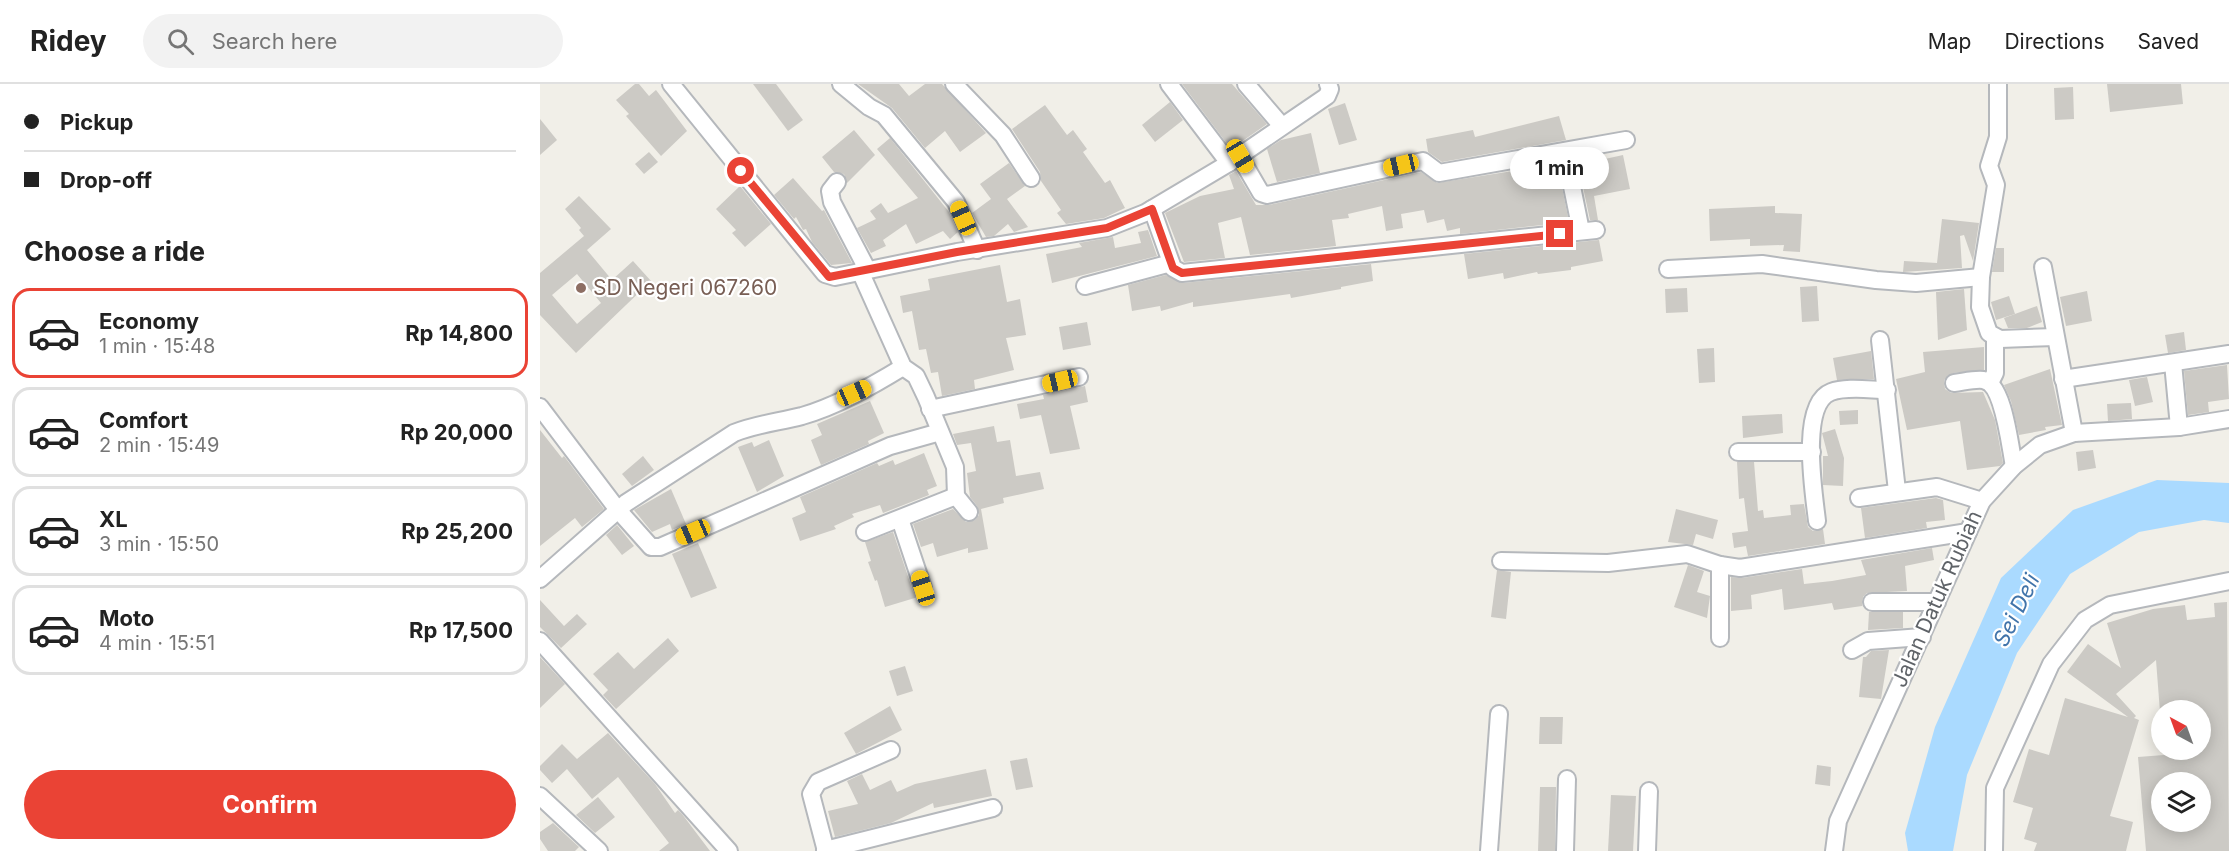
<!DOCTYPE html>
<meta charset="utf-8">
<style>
:root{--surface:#fff;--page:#f2f2f2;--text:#222;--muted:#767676;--line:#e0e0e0;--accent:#ea4335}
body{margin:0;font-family:Inter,sans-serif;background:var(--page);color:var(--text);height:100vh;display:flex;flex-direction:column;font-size:22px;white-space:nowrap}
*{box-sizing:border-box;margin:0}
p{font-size:20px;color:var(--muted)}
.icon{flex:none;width:33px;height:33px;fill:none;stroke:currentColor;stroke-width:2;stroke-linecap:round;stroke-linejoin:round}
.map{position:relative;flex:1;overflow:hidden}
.drawer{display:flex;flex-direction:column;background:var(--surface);width:540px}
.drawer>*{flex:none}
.guide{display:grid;align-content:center;height:132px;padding:0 24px;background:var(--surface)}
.needle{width:39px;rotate:319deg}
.controls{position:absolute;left:1611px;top:616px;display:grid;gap:12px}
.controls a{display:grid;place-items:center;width:60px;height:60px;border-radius:50%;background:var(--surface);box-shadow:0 3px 15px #0003;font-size:30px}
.end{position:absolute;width:27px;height:27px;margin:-14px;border:8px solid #ea4335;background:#fff;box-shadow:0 0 0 3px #fff}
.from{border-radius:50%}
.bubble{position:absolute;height:42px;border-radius:21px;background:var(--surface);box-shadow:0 3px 15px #0003;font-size:20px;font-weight:700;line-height:42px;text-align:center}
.car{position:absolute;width:18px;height:36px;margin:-18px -9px;border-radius:8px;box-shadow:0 0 4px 2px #0007;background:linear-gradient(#f5c518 24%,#345 0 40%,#f5c518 0 76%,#345 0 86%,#f5c518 0)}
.guide b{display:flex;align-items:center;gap:21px;height:57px;font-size:22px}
.guide b+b{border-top:2px solid var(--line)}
.guide i{width:15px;height:15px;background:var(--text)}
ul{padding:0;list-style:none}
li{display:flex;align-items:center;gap:18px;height:90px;margin:0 12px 9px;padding:0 12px;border:3px solid var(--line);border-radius:18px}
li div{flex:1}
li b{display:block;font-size:22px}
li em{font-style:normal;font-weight:700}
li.on{border-color:var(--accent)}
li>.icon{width:54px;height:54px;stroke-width:1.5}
h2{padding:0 24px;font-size:27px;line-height:72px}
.cta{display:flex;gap:12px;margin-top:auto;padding:12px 24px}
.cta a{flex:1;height:69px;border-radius:36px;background:var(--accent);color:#fff;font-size:24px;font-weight:700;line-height:69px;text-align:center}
header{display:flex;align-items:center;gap:36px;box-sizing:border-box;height:84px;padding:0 30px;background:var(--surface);border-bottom:2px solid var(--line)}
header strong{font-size:28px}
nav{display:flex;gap:33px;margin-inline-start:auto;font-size:21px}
.search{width:420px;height:54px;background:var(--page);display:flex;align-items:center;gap:15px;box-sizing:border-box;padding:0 21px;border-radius:33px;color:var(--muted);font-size:22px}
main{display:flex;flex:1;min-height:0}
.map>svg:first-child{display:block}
.water{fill:#aadaff}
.building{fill:#cccac5;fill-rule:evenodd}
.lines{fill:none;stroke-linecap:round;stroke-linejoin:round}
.minor-casing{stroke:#b5b8bc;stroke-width:20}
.minor{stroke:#fff;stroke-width:16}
.route{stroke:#ea4335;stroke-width:8}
.education-dot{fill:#8d6e63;stroke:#fff;stroke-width:2}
.labels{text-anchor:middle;stroke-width:4.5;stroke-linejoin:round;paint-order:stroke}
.education-label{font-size:21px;fill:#785e54;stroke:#fff;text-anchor:start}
.street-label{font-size:21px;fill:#5f6368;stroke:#fff}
.water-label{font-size:22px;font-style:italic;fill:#4174aa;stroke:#fff}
</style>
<header>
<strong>Ridey</strong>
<div class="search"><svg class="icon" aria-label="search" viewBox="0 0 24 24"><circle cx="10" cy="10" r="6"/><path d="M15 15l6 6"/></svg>Search here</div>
<nav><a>Map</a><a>Directions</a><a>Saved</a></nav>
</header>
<main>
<section class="drawer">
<div class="guide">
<b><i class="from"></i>Pickup</b>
<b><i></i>Drop-off</b>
</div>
<h2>Choose a ride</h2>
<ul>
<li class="on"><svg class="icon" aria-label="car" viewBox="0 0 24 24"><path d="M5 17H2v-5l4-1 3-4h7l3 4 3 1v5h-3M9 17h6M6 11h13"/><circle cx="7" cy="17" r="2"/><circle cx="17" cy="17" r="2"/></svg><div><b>Economy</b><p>1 min · 15:48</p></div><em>Rp 14,800</em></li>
<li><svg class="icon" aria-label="car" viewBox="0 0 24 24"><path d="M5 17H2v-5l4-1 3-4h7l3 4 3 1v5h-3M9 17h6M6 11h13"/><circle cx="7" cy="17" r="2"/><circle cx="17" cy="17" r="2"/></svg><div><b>Comfort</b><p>2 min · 15:49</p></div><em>Rp 20,000</em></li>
<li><svg class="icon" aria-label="car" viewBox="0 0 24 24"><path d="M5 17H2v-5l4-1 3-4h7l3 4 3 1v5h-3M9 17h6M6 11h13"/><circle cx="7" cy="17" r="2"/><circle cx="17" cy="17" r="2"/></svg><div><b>XL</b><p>3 min · 15:50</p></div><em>Rp 25,200</em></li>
<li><svg class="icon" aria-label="car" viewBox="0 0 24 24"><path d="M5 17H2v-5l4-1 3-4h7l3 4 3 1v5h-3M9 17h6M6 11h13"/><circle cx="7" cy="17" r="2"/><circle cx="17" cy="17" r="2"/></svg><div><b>Moto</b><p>4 min · 15:51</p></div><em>Rp 17,500</em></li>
</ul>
<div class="cta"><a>Confirm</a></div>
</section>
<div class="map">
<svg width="1689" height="767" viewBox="0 0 1689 767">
<rect width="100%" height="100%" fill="#f1efe8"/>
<path class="water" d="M 1617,396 L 1689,399 L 1689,439 L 1664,436 L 1599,448 L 1530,490 L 1477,569 L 1427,691 L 1413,767 L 1368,767 L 1365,749 L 1395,643 L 1461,494 L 1533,426 Z"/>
<g class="building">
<path d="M 95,0 L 99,0 L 109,12 L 116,6 L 147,47 L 121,72 L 86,32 L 89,30 L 76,16 Z"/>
<path d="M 213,0 L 236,0 L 263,36 L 248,47 Z"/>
<path d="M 318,0 L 359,0 L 369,12 L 385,0 L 402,0 L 446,49 L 420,68 L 405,47 L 385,64 L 352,24 Z"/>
<path d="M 642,0 L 692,0 L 727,40 L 691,65 Z"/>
<path d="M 1567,0 L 1641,0 L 1643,20 L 1570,28 Z"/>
<path d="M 1533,3 L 1534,35 L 1515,36 L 1514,4 Z"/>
<path d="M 630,18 L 643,36 L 615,58 L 602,41 Z"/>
<path d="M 805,19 L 817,56 L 799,61 L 788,25 Z"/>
<path d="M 505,21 L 527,51 L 533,46 L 547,65 L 543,68 L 565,99 L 570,96 L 585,124 L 564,134 L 526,140 L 517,129 L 521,126 L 501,97 L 500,88 L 472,45 Z"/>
<path d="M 1019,32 L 1026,56 L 902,78 L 888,68 L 886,55 L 933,46 L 935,53 Z"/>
<path d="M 0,35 L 17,56 L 0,71 Z"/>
<path d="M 314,46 L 335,71 L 307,99 L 304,90 L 294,88 L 282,73 Z"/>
<path d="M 771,49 L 780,89 L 737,98 L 727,65 L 741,56 Z"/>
<path d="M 350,54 L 409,128 L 418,148 L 410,155 L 403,147 L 376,160 L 366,140 L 343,156 L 346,162 L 331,169 L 317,144 L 336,135 L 330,127 L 341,119 L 348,129 L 378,114 L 337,65 Z"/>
<path d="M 109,68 L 118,78 L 104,90 L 95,80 Z"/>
<path d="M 1083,71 L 1090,105 L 1054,112 L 1058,136 L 1050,136 L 1037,75 L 1046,74 L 1047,79 Z"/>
<path d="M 469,79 L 485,102 L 467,115 L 488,143 L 474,148 L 468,140 L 454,152 L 446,153 L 432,129 L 451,115 L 440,100 Z"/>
<path d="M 1015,79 L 1017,79 L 1029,138 L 920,150 L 920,144 L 907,147 L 904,135 L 887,139 L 884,126 L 861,130 L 863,144 L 846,147 L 842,122 L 808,130 L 809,134 L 792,136 L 796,162 L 710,171 L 701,133 L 678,139 L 685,174 L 644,178 L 625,129 L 660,112 L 694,105 L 689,91 L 696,87 L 716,121 L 729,121 L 881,88 L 897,99 L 979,86 L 982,95 L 1017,87 Z"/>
<path d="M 253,94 L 282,127 L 284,126 L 312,179 L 291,181 L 272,158 L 266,145 L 263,146 L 256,133 L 254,135 L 234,111 Z"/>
<path d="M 200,102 L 231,140 L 205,163 L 192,149 L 196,146 L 176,125 Z"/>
<path d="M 39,112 L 71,145 L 47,166 L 72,196 L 93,177 L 111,197 L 36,269 L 0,231 L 0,189 L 44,152 L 39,146 L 41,144 L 25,125 ZM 37,190 L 61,219 L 37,240 L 12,211 Z"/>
<path d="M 1235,122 L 1235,129 L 1262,130 L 1260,168 L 1243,167 L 1244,161 L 1210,162 L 1210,155 L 1170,157 L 1169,125 Z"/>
<path d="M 1402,135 L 1439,139 L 1433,177 L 1424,151 L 1420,152 L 1422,184 L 1363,188 L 1364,177 L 1397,179 Z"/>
<path d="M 608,146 L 617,172 L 512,199 L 506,170 L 542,163 L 539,159 L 573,153 L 575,164 L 601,159 L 598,148 Z"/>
<path d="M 1059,156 L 1063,177 L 1031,183 L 1031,186 L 998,190 L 997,188 L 964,195 L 963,189 L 928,195 L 924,170 Z"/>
<path d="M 1456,164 L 1464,164 L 1464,188 L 1452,188 Z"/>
<path d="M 831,180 L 833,197 L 801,203 L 801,205 L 751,214 L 750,210 L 653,223 L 653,218 L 621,227 L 620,222 L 592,227 L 588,201 L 626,191 L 643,199 Z"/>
<path d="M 460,181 L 467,218 L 480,215 L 486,251 L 466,254 L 474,286 L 434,296 L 435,305 L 402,312 L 398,288 L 391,289 L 386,265 L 379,266 L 372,227 L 363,229 L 360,212 L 390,206 L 388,195 Z"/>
<path d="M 1277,202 L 1279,237 L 1262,238 L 1260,203 Z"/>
<path d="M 1147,204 L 1148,228 L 1126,229 L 1125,205 Z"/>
<path d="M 1424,205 L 1427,246 L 1398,256 L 1396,208 Z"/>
<path d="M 1547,207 L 1552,237 L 1526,242 L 1520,213 Z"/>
<path d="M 1469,212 L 1475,230 L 1456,236 L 1451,218 Z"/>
<path d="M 1497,222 L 1502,238 L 1487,244 L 1468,244 L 1464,234 Z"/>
<path d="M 547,238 L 551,261 L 523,266 L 519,243 Z"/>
<path d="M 1644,248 L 1646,266 L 1628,269 L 1625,251 Z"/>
<path d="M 1444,263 L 1444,286 L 1413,289 L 1404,296 L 1405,305 L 1411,309 L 1443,308 L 1455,336 L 1463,379 L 1460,382 L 1427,386 L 1420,337 L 1367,346 L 1356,295 L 1385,288 L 1383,268 Z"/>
<path d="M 1174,264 L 1175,298 L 1159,299 L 1157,265 Z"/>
<path d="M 1331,267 L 1334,295 L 1297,296 L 1293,274 Z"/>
<path d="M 1687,281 L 1689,315 L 1668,318 L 1669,328 L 1648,331 L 1644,287 Z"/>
<path d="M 1510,285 L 1522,341 L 1505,343 L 1506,346 L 1479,351 L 1471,317 L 1464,301 Z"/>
<path d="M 1607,293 L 1613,318 L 1595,322 L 1589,296 Z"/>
<path d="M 545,302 L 548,318 L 530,322 L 540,365 L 510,370 L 501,331 L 480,335 L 477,320 L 504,315 L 503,311 Z"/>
<path d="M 330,317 L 344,349 L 328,357 L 329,360 L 281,381 L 271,356 L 282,351 L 277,340 Z"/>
<path d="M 1591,319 L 1592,335 L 1568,337 L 1567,320 Z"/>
<path d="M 1318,326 L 1318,340 L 1300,341 L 1299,327 Z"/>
<path d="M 1242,330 L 1243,349 L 1203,354 L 1202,332 Z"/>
<path d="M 454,342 L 457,358 L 470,356 L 476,392 L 500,388 L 504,405 L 463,414 L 464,419 L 441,425 L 448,465 L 428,469 L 428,464 L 397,473 L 393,459 L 381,463 L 373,440 L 413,425 L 426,438 L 435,436 L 439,431 L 437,422 L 430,413 L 427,389 L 436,387 L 431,359 L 417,361 L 413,350 Z"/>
<path d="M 1295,345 L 1304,374 L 1303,402 L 1283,401 L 1283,372 L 1288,372 L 1282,349 Z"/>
<path d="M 0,346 L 22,374 L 24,372 L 64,425 L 42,443 L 35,434 L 0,462 Z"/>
<path d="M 229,356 L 244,392 L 217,408 L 198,363 L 212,358 L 214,363 Z"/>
<path d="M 1553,366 L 1556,384 L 1538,387 L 1536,368 Z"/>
<path d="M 384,369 L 397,402 L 387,406 L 389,411 L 343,429 L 340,421 L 312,430 L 314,433 L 294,442 L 296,445 L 260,457 L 252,434 L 266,428 L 260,413 L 337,379 L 339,382 L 353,376 L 355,381 Z"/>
<path d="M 103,372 L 114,386 L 92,402 L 82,390 Z"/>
<path d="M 1197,378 L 1214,378 L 1218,427 L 1223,426 L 1224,434 L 1251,431 L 1250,421 L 1264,420 L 1268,443 L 1273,447 L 1283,445 L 1285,460 L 1208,472 L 1206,462 L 1194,464 L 1192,449 L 1208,447 L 1204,414 L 1199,415 Z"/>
<path d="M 131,405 L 146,440 L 132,446 L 130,440 L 112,448 L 94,426 Z"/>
<path d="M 1396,414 L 1403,416 L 1405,436 L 1386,438 L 1387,444 L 1325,454 L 1321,424 Z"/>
<path d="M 1136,425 L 1178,436 L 1173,455 L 1156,450 L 1153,461 L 1128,458 Z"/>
<path d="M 77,441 L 94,462 L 82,471 L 66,451 Z"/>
<path d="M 353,448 L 373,507 L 378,513 L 345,523 L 337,496 L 335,497 L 328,478 L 331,477 L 325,458 Z"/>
<path d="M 158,459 L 177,504 L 151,514 L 132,470 Z"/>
<path d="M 1392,464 L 1394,476 L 1365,482 L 1367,507 L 1327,509 L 1323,513 L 1322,522 L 1294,526 L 1292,519 L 1244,526 L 1242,505 L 1211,511 L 1212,525 L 1191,527 L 1191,493 L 1202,494 L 1262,485 L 1264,500 L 1292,497 L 1326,491 L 1321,476 Z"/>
<path d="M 1148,481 L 1164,487 L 1157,508 L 1170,512 L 1167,534 L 1134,523 Z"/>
<path d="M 957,486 L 971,488 L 966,535 L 951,533 Z"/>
<path d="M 0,516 L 24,542 L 37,530 L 47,540 L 21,564 L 0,543 Z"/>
<path d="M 1687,518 L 1689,767 L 1606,767 L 1598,673 L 1624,671 L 1623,666 L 1660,666 L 1660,623 L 1620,628 L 1616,576 L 1576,610 L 1596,632 L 1594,634 L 1599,636 L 1570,732 L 1593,738 L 1586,767 L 1494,767 L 1497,759 L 1484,755 L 1493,724 L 1473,718 L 1489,665 L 1509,671 L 1525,614 L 1588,633 L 1527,588 L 1548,560 L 1581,584 L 1567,539 L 1613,525 L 1645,521 L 1647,536 L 1675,533 L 1674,519 ZM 1622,699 L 1660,699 L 1660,738 L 1622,738 Z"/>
<path d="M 1329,528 L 1363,528 L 1363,544 L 1328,546 Z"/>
<path d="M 128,554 L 139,567 L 76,625 L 63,611 L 68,606 L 53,590 L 78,568 L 94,585 Z"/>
<path d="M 1349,566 L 1341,615 L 1319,613 L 1323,573 L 1326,573 L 1331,567 Z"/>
<path d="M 0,573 L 25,600 L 0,624 Z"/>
<path d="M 365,582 L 373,607 L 357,612 L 349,587 Z"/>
<path d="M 350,622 L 362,646 L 316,670 L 304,649 Z"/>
<path d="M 1000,633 L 1023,633 L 1022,660 L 999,660 Z"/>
<path d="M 68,649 L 115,700 L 135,729 L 138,726 L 142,730 L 170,767 L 119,767 L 129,759 L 78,693 L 52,715 L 27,685 L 12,699 L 0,686 L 0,682 L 22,660 L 37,675 Z"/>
<path d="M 487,674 L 493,703 L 476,706 L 470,677 Z"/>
<path d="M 1277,681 L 1291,683 L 1290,702 L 1275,700 Z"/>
<path d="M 446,685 L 452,712 L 394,724 L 393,719 L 351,739 L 295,753 L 288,727 L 318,720 L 307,697 L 322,690 L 330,706 L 351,696 L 357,708 L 375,700 Z"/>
<path d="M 1000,703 L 1016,703 L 1015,767 L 998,767 Z"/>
<path d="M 1071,711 L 1096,712 L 1093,767 L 1068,767 Z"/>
<path d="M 58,713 L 75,733 L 55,749 L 36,731 Z"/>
<path d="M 13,739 L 39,763 L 35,767 L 8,767 L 0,755 L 0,748 Z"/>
</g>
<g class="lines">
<g class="minor-casing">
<g id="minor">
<path d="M 131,0 L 285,190 L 295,193 L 417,168 L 567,144 L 605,129 L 689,79 L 787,12 L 790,5 L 788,0"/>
<path d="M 301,0 L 329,23 L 344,31 L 416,118 L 437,166"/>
<path d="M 414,0 L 463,51 L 491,94"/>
<path d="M 629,0 L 689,79"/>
<path d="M 706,0 L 742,42"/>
<path d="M 1458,0 L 1458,53 L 1449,82 L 1456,101 L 1441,193 L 1440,223 L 1449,249 L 1460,255 L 1515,253"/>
<path d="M 1025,68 L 1041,147"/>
<path d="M 700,73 L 721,109 L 727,111 L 883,77 L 899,89 L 1086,56"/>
<path d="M 297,98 L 290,107 L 292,118 L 327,185"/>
<path d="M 612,125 L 633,184 L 642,189 L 1056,146"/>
<path d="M 1503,183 L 1534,349"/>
<path d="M 1128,185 L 1222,180 L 1336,196 L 1376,199 L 1441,193"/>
<path d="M 320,187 L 363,283 L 376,292 L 386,313 L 415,383 L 416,412 L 429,428"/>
<path d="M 545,202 L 631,179"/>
<path d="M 1340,256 L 1357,407"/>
<path d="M 1633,279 L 1639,343"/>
<path d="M 1523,295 L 1689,270"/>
<path d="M 1414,299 C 1423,298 1434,295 1443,296 C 1464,299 1470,364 1474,382"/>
<path d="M 1450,299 L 1455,289 L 1455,253"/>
<path d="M 0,323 L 78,426 L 111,463 L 120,463 L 350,362 L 400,348"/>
<path d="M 390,325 L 539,293"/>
<path d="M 1198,368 L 1272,368"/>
<path d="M 1319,414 L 1397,403 L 1442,417"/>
<path d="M 360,435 L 383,504"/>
<path d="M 1277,437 C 1274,410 1259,320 1291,308 C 1306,302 1331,306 1347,306"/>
<path d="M 325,448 L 416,412"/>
<path d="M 961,477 L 1068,479 L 1147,470 L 1180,481 L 1200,484 L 1428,448"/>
<path d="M 0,495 L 86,419 L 194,349 C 216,340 239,338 262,332 C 297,322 332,302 363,283"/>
<path d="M 1332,518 L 1397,518"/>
<path d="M 1180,554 L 1180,481"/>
<path d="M 0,557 L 189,767"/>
<path d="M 1312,566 L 1328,557 L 1382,553"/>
<path d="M 0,712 L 59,767"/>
<path d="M 285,766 L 453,724"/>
<path d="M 286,767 L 271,710 L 278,698 L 351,666"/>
<path d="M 949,767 L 959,630"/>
<path d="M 1025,767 L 1027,695"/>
<path d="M 1107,767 L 1109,707"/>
<path d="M 1294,767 L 1298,737 L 1442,417 L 1474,382 L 1500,361 L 1534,349 L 1639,343 L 1689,335"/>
<path d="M 1454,767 L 1455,704 L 1511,580 L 1545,536 L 1570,521 L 1689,497"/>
</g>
</g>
<use href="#minor" class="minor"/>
</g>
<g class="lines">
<path class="route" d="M 201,87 L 289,193 L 417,168 L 567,144 L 612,125 L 633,184 L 642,189 L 1020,150"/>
</g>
<circle class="education-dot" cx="41" cy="204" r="6"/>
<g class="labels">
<g class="education-label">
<text x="53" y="211">SD Negeri 067260</text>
</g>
<g class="street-label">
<text transform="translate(1397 515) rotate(-66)" y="7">Jalan Datuk Rubiah</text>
</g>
<g class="water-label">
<text transform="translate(1476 526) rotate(-64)" y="8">Sei Deli</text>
</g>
</g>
</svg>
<div class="controls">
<a><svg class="needle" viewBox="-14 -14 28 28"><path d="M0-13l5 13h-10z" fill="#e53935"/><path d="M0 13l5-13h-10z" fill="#767676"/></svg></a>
<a><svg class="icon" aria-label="layers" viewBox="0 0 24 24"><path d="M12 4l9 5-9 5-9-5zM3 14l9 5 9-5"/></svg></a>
</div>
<i class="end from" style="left:201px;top:87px"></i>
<i class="end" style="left:1020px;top:150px"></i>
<div class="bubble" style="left:970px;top:63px;width:99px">1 min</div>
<i class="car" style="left:700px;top:72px;rotate:149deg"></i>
<i class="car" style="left:861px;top:81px;rotate:257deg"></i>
<i class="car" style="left:423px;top:134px;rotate:336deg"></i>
<i class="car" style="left:520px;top:297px;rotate:257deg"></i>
<i class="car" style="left:314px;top:309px;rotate:66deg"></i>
<i class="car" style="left:153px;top:448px;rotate:247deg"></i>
<i class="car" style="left:383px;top:504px;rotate:342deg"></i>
</div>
</main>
